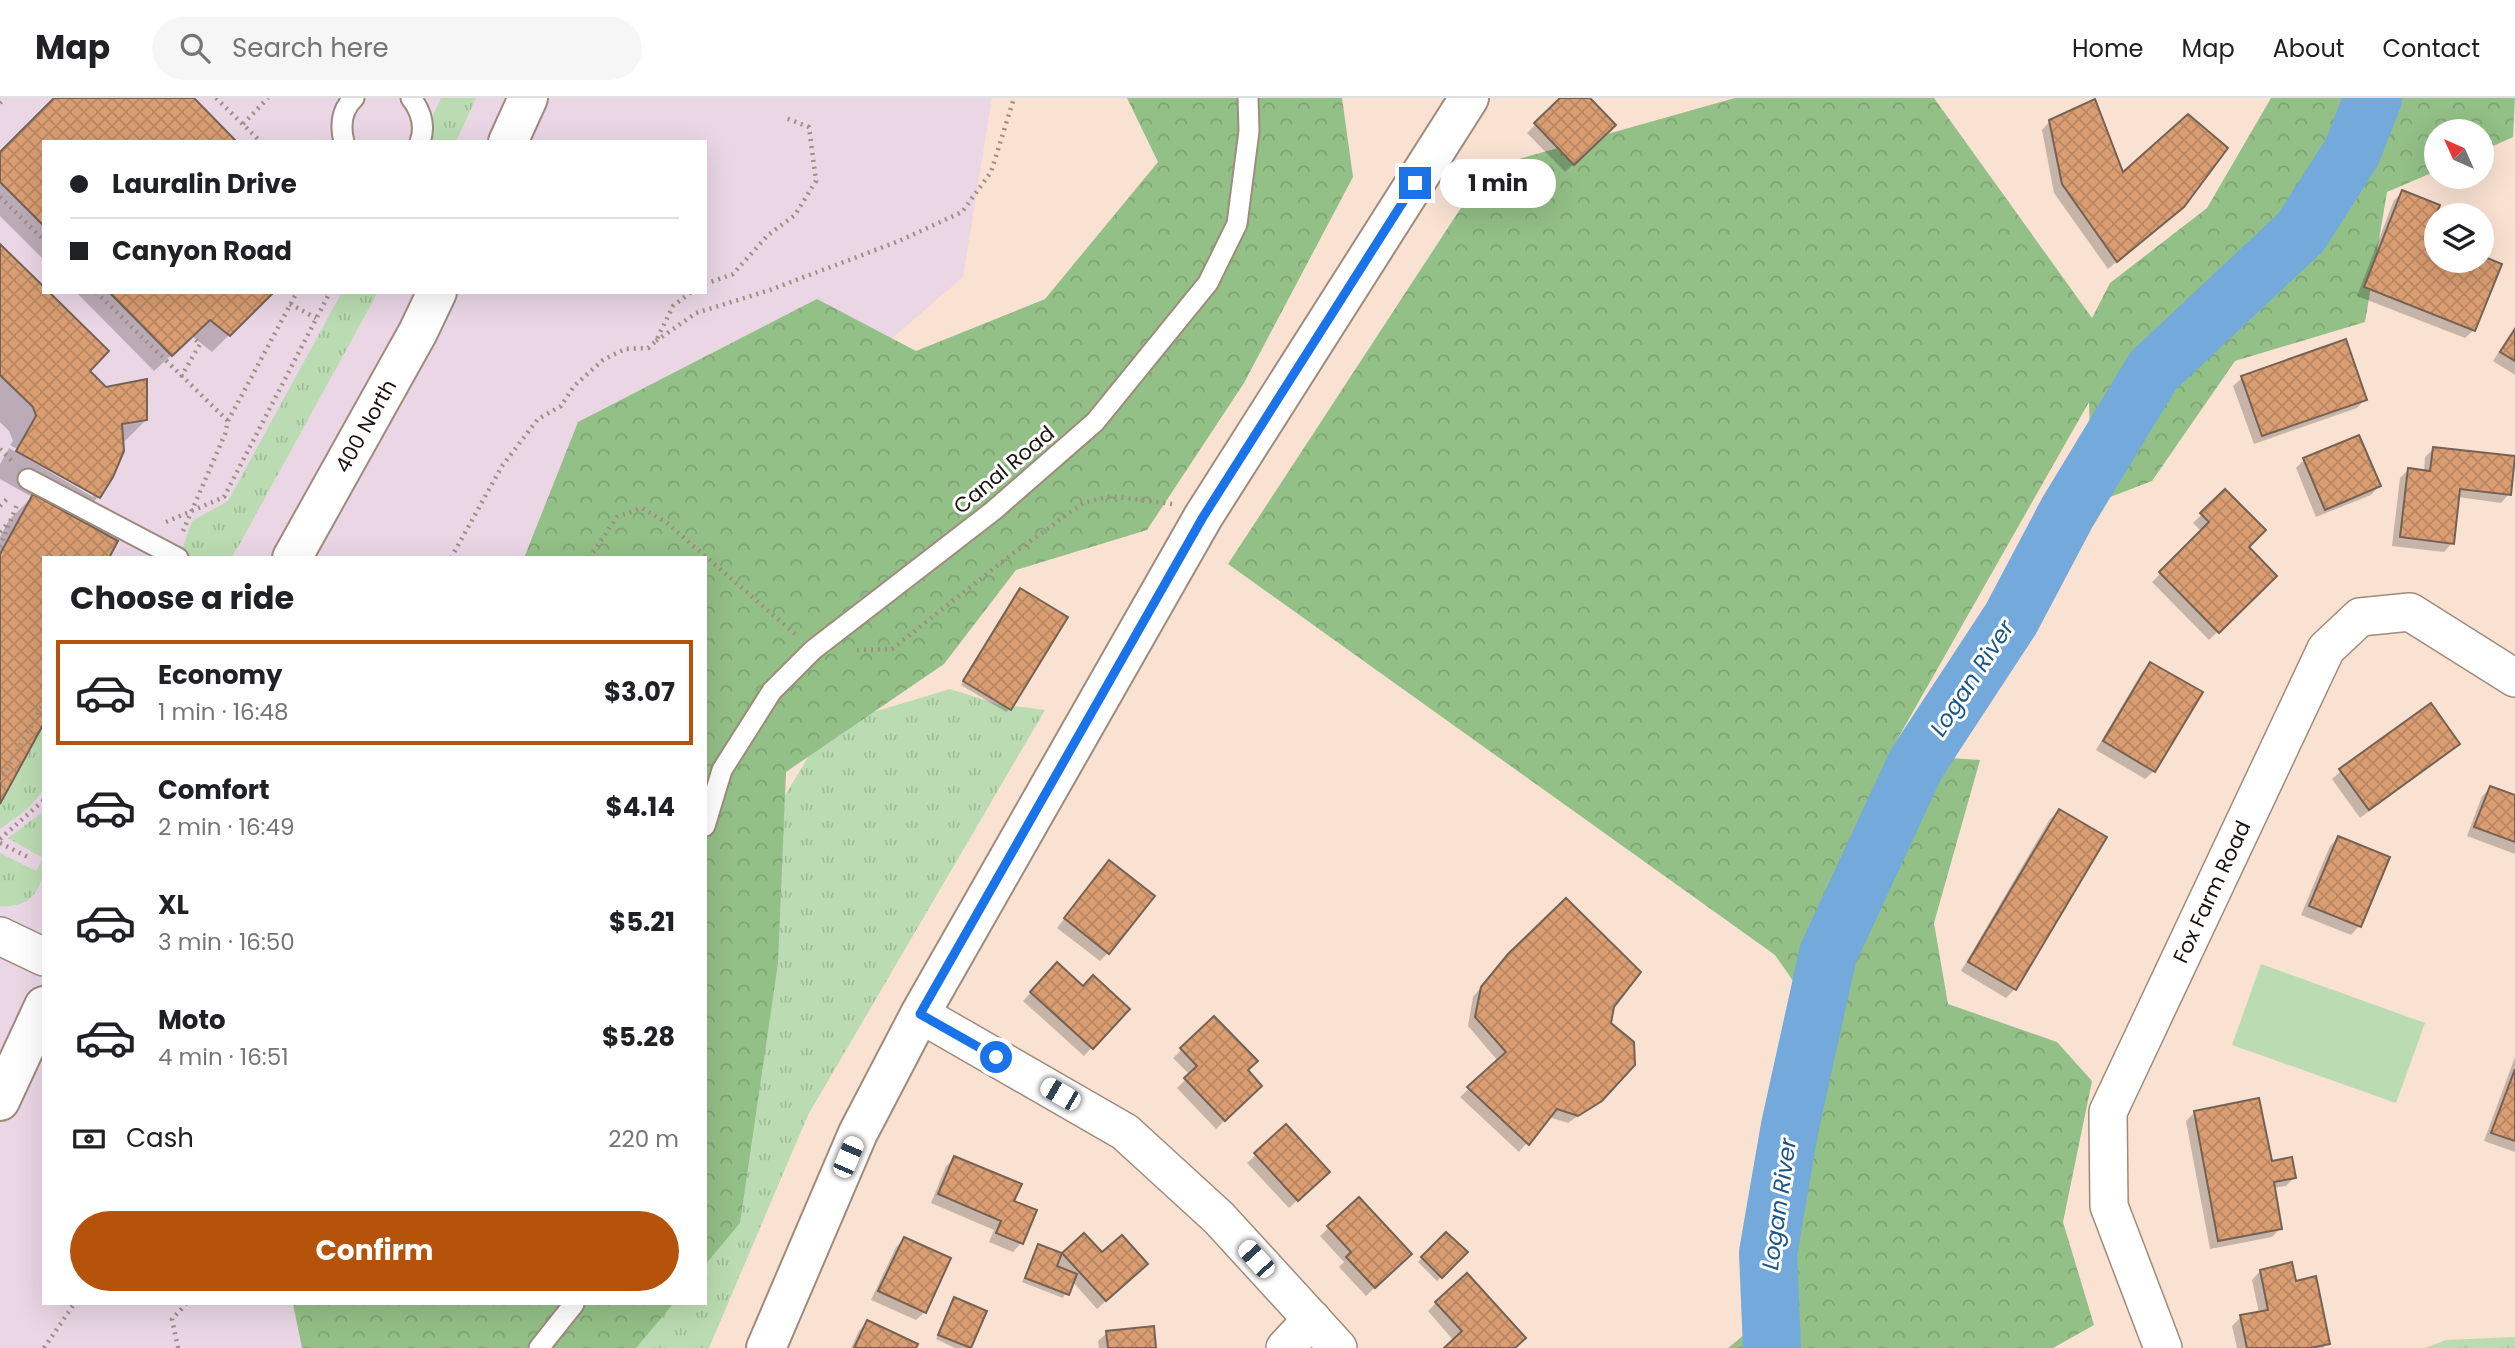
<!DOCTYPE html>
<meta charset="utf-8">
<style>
:root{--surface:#fff;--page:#f6f6f6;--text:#202124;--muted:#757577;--line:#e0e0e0;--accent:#b45309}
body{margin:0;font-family:Poppins,sans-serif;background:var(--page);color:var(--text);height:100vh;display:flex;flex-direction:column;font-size:26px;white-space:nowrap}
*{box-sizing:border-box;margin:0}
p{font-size:23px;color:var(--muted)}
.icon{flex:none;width:38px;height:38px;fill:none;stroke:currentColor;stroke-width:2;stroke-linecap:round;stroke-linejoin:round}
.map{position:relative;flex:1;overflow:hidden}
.sheet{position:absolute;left:42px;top:458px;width:665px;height:749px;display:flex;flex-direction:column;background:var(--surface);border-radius:0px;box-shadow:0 7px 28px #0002}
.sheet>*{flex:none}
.hud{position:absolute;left:42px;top:42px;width:665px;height:154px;border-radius:0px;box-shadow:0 7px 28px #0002;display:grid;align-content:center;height:154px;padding:0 28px;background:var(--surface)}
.needle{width:46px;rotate:315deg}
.buttons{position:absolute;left:2424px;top:21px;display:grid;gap:14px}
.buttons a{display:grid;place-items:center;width:70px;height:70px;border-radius:50%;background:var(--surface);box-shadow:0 7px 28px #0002;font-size:35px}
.end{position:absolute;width:32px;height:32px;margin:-16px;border:9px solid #1a73e8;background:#fff;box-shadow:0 0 0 4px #fff}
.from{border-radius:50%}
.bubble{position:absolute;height:49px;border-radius:24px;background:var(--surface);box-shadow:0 7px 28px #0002;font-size:23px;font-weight:700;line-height:49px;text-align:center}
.car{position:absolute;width:21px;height:42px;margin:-21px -10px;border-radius:9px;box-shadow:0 0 5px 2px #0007;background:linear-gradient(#fff 24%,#345 0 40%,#fff 0 76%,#345 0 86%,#fff 0)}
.hud b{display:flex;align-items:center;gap:24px;height:66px;font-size:26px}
.hud b+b{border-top:2px solid var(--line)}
.hud i{width:18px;height:18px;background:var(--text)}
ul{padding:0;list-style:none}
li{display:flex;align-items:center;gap:21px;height:105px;margin:0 14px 10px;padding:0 14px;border:4px solid transparent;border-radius:0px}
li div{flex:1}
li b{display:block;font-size:26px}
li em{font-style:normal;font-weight:700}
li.current{border-color:var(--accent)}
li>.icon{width:63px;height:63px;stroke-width:1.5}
h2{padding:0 28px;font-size:32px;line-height:84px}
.pay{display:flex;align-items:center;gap:18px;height:77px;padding:0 28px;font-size:26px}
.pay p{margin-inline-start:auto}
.cta{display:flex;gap:14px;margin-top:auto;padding:14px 28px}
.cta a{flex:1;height:80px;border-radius:42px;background:var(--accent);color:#fff;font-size:28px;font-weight:700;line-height:80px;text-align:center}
header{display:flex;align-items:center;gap:42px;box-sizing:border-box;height:98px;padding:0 35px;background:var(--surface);border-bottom:2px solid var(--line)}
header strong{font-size:33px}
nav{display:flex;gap:38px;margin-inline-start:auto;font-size:24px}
.search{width:490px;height:63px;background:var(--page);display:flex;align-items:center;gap:18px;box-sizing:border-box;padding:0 24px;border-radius:38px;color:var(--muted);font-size:26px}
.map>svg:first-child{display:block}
.education{fill:#ead6e5;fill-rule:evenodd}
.grass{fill:url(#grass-tufts)}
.forest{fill:url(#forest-crowns)}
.pitch{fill:#bbdcb2}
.shadow{fill:#0003}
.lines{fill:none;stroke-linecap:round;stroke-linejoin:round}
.river{stroke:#73a9db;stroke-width:58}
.building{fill:url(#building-cross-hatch);stroke:#756254;stroke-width:2}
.lane-casing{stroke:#9f8b7c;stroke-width:23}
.street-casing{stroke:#9f8b7c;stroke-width:40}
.secondary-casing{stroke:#9f8b7c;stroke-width:42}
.primary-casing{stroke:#9f8b7c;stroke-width:42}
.path{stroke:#9f8f83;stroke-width:4.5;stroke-dasharray:2 5;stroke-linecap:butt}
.lane{stroke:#fff;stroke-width:19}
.street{stroke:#fff;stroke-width:37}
.secondary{stroke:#fff;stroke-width:38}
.primary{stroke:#fff;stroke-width:38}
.route{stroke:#1a73e8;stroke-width:9}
.labels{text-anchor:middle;stroke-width:6;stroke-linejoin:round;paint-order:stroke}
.street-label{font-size:21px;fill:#1a120d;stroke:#fff}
.water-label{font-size:23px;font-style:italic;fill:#1c5686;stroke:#fff}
</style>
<header>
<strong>Map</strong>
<div class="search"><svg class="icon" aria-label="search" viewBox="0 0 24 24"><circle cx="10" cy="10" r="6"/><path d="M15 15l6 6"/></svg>Search here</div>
<nav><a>Home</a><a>Map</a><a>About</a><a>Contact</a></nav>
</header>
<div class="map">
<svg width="2515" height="1250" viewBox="0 0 2515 1250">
<defs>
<pattern id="grass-tufts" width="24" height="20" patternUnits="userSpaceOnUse" patternTransform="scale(1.75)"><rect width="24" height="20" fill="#bbdcb2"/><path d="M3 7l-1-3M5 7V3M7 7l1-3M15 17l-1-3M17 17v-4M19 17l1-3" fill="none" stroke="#a0bc98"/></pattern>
<pattern id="forest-crowns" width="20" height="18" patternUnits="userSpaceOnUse" patternTransform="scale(1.75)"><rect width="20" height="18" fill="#93c087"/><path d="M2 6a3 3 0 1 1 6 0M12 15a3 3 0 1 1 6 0" fill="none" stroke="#7ea473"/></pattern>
<pattern id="building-cross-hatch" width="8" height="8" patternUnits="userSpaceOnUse" patternTransform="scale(1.75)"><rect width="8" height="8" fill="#da9e72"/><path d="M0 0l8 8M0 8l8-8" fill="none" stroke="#ba8762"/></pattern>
</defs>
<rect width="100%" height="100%" fill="#f9e2d2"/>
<path class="education" d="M 0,0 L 992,0 L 963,179 L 637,460 L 44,460 L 44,1206 L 322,1206 L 305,1250 L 0,1250 ZM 44,44 L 705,44 L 705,194 L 44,194 Z"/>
<g class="grass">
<path d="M 441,0 L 476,0 L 456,44 L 421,44 Z"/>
<path d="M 342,194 L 378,194 L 238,449 L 231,460 L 179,460 L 192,423 L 228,403 Z"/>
<path d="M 950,591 L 998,606 L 1045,612 L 808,1017 L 709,1250 L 597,1250 L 636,1206 L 705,1206 L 705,1093 L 750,755 L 827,628 Z"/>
<path d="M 41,630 L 44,631 L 44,692 L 26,712 L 0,731 L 0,706 Z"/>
<path d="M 44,713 C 44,750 56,812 0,808 L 0,755 L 36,773 L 43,760 L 8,740 Z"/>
<path d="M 2515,1239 L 2515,1250 L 2425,1250 L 2446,1242 Z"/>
</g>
<g class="forest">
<path d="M 1127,0 L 1342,0 L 1353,79 L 1244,285 L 1147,432 L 1016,472 L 944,566 L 786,674 L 778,865 L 740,1125 L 705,1167 L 705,460 L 524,460 L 578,324 L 817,201 L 916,253 L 1045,201 L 1158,64 Z"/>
<path d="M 1735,0 L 1934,0 L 2092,220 L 2110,185 L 2207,110 L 2271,0 L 2515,0 L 2513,39 L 2482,53 L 2482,33 L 2436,33 L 2436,73 L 2387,94 L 2365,224 L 2235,263 L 2152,383 L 2092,406 L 2089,304 L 1889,656 L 1980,662 L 1934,825 L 1948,906 L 2057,944 L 2092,983 L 2063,1124 L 2094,1227 L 2053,1250 L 1728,1250 L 1783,1205 L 1827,932 L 1775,857 L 1228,466 L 1487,70 Z"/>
<path d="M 293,1206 L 673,1206 L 636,1250 L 302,1250 Z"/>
</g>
<path class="pitch" d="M 2261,866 L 2425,925 L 2396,1005 L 2232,947 Z"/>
<g class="shadow">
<path d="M 57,0 L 191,0 L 44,44 L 44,162 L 0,118 L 0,56 Z"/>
<path d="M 1562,0 L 1588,0 L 1614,27 L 1565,74 L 1527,35 Z"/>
<path d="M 2050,23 L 2173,118 L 2108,171 L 2054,95 L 2042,32 Z"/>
<path d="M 2403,94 L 2426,138 L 2436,142 L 2436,163 L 2482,163 L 2482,160 L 2499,167 L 2474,232 L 2465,240 L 2357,198 L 2394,102 Z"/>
<path d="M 0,148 L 44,194 L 88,273 L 146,322 L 122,346 L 111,379 L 98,399 L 76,422 L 116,444 L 107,460 L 44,460 L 0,702 L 0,439 L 9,422 L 32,399 L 0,381 L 0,366 L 9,350 L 93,399 L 93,395 L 10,347 L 13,343 L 9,333 L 0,324 Z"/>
<path d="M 76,194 L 268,194 L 270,196 L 212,254 L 192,238 L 154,273 Z"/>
<path d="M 2515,228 L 2515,277 L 2493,263 Z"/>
<path d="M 2242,280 L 2365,301 L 2357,310 L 2254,346 L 2233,288 Z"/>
<path d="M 2434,350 L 2509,396 L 2501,405 L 2458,399 L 2452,445 L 2444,454 L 2392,448 L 2400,380 L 2408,372 L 2424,374 L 2425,359 Z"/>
<path d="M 2304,362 L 2379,388 L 2371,397 L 2316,419 L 2296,370 Z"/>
<path d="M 2225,393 L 2247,449 L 2275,478 L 2209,542 L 2152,484 L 2202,434 L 2193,425 Z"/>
<path d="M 1020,492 L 1010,611 L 1006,614 L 961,587 Z"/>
<path d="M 2151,566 L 2154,673 L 2145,681 L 2096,652 L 2142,574 Z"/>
<path d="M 2458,645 L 2360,720 L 2332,681 L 2341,673 Z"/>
<path d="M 2491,690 L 2515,698 L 2515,756 L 2467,738 L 2482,698 Z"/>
<path d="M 2059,713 L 2015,891 L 2006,900 L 1961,873 L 2050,721 Z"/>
<path d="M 2338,740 L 2388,760 L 2359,828 L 2351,837 L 2301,817 L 2330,748 Z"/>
<path d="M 1101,773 L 1108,855 L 1100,863 L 1057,830 Z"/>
<path d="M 1500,866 L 1612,908 L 1600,1002 L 1568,1025 L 1549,1019 L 1519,1054 L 1460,999 L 1498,963 L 1468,928 L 1473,899 Z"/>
<path d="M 1049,875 L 1083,890 L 1092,949 L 1084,958 L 1023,903 Z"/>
<path d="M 1214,920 L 1246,973 L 1260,988 L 1216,1031 L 1177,990 L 1190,977 L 1173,960 Z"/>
<path d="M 2515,959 L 2515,1054 L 2484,1043 Z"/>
<path d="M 2194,1015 L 2295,1079 L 2286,1088 L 2273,1090 L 2281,1130 L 2272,1139 L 2210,1151 L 2186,1023 Z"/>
<path d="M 1256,1057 L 1319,1082 L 1289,1110 L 1247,1065 Z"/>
<path d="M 955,1060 L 1012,1104 L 1034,1113 L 1021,1145 L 1013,1154 L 989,1144 L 994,1132 L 931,1105 L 946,1068 Z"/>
<path d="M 1359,1101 L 1410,1156 L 1366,1198 L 1339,1169 L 1344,1164 L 1320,1138 Z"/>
<path d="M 1447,1136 L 1465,1154 L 1437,1183 L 1418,1164 Z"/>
<path d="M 1084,1137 L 1102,1157 L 1137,1175 L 1097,1211 L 1072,1183 L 1063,1200 L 1022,1184 L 1039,1148 L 1057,1162 Z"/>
<path d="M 904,1141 L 925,1214 L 916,1222 L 871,1202 L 896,1149 Z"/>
<path d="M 2260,1173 L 2295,1185 L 2328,1245 L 2323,1250 L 2237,1250 L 2232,1228 L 2241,1219 L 2259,1215 L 2252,1182 Z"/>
<path d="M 955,1201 L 985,1214 L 969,1250 L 955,1250 L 936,1241 Z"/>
<path d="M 1436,1205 L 1513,1250 L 1447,1250 L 1454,1243 L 1428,1213 Z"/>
<path d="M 867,1224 L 914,1250 L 851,1250 L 859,1233 Z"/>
<path d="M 1107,1235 L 1154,1250 L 1099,1250 L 1098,1243 Z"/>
</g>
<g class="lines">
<path class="river" d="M 1772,1250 L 1768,1155 L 1790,1028 L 1828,856 L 1916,666 L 2011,521 L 2067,415 L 2153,273 L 2301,134 L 2352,54 L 2373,0"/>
</g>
<g class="building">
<path d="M 54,0 L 194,0 L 237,44 L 44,44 L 44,128 L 0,84 L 0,54 Z"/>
<path d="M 1560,0 L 1590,0 L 1616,27 L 1574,67 L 1534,25 Z"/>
<path d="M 2095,1 L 2123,74 L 2188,16 L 2228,50 L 2184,109 L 2117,164 L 2062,86 L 2049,22 Z"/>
<path d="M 2402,92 L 2440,107 L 2428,137 L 2436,140 L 2436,163 L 2482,163 L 2482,158 L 2502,166 L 2475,233 L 2364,189 Z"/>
<path d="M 0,146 L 44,189 L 44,194 L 49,194 L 109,253 L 90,273 L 106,289 L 147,281 L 147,322 L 122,326 L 124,353 L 113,379 L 100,400 L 16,353 L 36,318 L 33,309 L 0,277 Z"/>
<path d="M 109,194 L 271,194 L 272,196 L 230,238 L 210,222 L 172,258 Z"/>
<path d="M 2515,231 L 2515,263 L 2500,254 Z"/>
<path d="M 2346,241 L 2367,302 L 2262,338 L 2241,278 Z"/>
<path d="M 2359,337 L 2381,388 L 2325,412 L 2303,360 Z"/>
<path d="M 2433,349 L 2515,358 L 2511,397 L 2460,391 L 2454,446 L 2400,439 L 2408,370 L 2430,373 Z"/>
<path d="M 2225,391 L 2266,432 L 2249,449 L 2277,478 L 2219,535 L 2159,474 L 2209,424 L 2200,415 Z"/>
<path d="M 33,396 L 118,443 L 109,460 L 44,460 L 44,625 L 0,706 L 0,456 Z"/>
<path d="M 1020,490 L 1068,519 L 1011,612 L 963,583 Z"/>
<path d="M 2150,564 L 2203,594 L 2155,674 L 2103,643 Z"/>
<path d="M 2431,605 L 2460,646 L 2369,712 L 2339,671 Z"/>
<path d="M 2490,688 L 2515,697 L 2515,744 L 2474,729 Z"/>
<path d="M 2059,711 L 2107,739 L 2016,892 L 1968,864 Z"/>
<path d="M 2338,738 L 2390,759 L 2361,829 L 2309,808 Z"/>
<path d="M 1109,762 L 1155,798 L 1109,856 L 1064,820 Z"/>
<path d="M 1566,800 L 1641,874 L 1614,909 L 1611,925 L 1634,944 L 1635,967 L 1602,1003 L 1578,1018 L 1557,1011 L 1529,1047 L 1467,989 L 1506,954 L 1475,919 L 1481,889 L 1508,856 Z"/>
<path d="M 1057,864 L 1083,888 L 1093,877 L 1130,911 L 1093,951 L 1030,894 Z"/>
<path d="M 1214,918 L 1258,963 L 1248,972 L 1262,988 L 1225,1023 L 1184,980 L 1197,968 L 1180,950 Z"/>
<path d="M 2515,971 L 2515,1043 L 2491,1035 Z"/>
<path d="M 2259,1000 L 2272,1063 L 2292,1059 L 2296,1080 L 2274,1084 L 2282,1131 L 2218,1143 L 2194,1013 Z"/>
<path d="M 1286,1026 L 1330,1074 L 1298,1103 L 1254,1055 Z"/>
<path d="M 954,1058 L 1022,1086 L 1014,1103 L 1037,1112 L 1023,1146 L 996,1135 L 1001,1123 L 938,1096 Z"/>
<path d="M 1359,1099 L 1412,1156 L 1375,1190 L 1346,1159 L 1351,1154 L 1327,1128 Z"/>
<path d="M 1446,1134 L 1468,1154 L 1442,1180 L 1421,1159 Z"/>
<path d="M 1084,1135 L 1102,1154 L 1122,1137 L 1148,1166 L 1106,1203 L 1062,1155 Z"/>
<path d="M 904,1139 L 951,1160 L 926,1215 L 878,1193 Z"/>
<path d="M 1038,1146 L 1062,1155 L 1057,1168 L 1077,1176 L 1069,1197 L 1025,1180 Z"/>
<path d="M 2292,1164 L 2296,1183 L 2316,1178 L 2330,1246 L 2310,1250 L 2247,1250 L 2240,1217 L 2268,1212 L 2260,1172 Z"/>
<path d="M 1467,1175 L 1526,1240 L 1515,1250 L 1444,1250 L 1462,1233 L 1435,1204 Z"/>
<path d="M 954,1199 L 987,1213 L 971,1250 L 938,1237 Z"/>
<path d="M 867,1222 L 918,1246 L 916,1250 L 854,1250 Z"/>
<path d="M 1154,1228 L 1156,1250 L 1108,1250 L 1106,1233 Z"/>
</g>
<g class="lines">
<g class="lane-casing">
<g id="lane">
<path d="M 411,0 C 421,13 426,27 420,44"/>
<path d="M 344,44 C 340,28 341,12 354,0"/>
<path d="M 28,381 L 178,460"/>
<path d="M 705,728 L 722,672 L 772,593 L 813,552 L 993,413 L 1095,324 L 1208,185 L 1237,126 L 1249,33 L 1248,0"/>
<path d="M 539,1250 L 574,1206"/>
</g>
</g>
<g class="street-casing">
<g id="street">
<path d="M 0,838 L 44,859"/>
<path d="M 920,916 L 1125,1034 L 1219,1120 L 1338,1250"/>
<path d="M 1285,1250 L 1312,1221"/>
<path d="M 2163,1250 L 2109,1108 L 2108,1014 L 2326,551 L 2360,519 L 2410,514 L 2515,580"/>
</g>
</g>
<g class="secondary-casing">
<path id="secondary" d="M 766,1250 L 858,1035 L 920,916 L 1203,419 L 1469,0"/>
</g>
<g class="primary-casing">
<g id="primary">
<path d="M 508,44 L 528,0"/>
<path d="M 292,460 L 418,234 L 437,194"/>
<path d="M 0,1003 L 44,908"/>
</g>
</g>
<g class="path">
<path d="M 216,0 L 261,44"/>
<path d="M 0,5 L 5,0"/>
<path d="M 243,26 L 268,0"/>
<path d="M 0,99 L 44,142"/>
<path d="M 705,186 L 733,176 L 768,137 L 795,117 L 816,83 L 809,29 L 783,19"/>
<path d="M 96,194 L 228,323"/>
<path d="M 290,206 L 316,220"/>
<path d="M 656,243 L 696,215 L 770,192 L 899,143 L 962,114 L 991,74 L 1014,0"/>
<path d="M 181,279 L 200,246 L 192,238"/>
<path d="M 0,351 L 12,363"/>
<path d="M 0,408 L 9,399"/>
<path d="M 166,424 L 224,399 L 330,194"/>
<path d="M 183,433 L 225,336 L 228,323 L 297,194"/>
<path d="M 0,434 L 7,426"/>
<path d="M 0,449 L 18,404"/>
<path d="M 451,460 L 502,368 L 538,321 L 561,308 L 574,288 L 603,262 L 625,251 L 648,250 L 656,243 L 673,208 L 691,194"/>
<path d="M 589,460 L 617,419 L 642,410 L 667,425 L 795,536"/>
<path d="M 857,552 L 892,551 L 1007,460 L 1083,405 L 1110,398 L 1172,406"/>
<path d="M 0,684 L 44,604"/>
<path d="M 0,741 L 44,702"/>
<path d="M 0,745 L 30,760"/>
<path d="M 44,1250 L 74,1206"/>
<path d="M 178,1250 L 172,1221 L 186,1206"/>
</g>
<use href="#lane" class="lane"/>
<use href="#street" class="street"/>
<use href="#secondary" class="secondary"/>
<use href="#primary" class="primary"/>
</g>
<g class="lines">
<path class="route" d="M 996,959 L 920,916 L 1203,419 L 1415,85"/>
</g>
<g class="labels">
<g class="street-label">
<text transform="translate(366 328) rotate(-61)" y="7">400 North</text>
<text transform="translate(1004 372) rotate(-40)" y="7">Canal Road</text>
<text transform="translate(2212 794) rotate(-65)" y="7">Fox Farm Road</text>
</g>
<g class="water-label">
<text transform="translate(1972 580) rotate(-57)" y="8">Logan River</text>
<text transform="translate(1779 1106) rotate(-82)" y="8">Logan River</text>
</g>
</g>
</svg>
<div class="buttons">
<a><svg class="needle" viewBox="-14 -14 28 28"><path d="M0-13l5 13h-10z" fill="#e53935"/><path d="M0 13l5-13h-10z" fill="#757577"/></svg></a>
<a><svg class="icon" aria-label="layers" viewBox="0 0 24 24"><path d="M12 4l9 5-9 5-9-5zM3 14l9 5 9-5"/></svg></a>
</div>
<i class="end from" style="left:996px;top:959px"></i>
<i class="end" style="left:1415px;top:85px"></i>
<div class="bubble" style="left:1440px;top:61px;width:116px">1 min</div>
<i class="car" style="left:1060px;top:996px;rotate:300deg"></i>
<i class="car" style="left:848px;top:1059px;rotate:23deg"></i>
<i class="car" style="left:1256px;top:1161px;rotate:318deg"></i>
<div class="hud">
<b><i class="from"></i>Lauralin Drive</b>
<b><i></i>Canyon Road</b>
</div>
<section class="sheet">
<h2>Choose a ride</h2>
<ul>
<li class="current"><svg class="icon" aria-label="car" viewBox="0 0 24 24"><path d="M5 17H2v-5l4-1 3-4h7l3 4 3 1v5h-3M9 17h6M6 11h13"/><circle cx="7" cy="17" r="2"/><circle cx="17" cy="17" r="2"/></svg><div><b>Economy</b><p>1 min · 16:48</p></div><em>$3.07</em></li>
<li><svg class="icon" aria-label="car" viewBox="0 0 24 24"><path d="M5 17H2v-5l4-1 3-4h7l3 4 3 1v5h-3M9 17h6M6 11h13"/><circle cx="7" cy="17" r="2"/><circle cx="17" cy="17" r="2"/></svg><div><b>Comfort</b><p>2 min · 16:49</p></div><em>$4.14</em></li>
<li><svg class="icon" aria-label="car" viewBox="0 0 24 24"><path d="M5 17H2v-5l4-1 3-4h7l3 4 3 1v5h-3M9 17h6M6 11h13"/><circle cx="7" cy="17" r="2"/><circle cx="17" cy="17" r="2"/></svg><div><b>XL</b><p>3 min · 16:50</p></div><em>$5.21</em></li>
<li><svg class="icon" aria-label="car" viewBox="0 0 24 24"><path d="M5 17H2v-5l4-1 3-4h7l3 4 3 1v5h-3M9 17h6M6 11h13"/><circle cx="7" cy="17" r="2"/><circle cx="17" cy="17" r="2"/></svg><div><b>Moto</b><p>4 min · 16:51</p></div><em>$5.28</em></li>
</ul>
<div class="pay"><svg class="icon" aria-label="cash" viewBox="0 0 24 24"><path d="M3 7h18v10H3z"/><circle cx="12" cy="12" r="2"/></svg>Cash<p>220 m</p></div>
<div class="cta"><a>Confirm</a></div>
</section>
</div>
